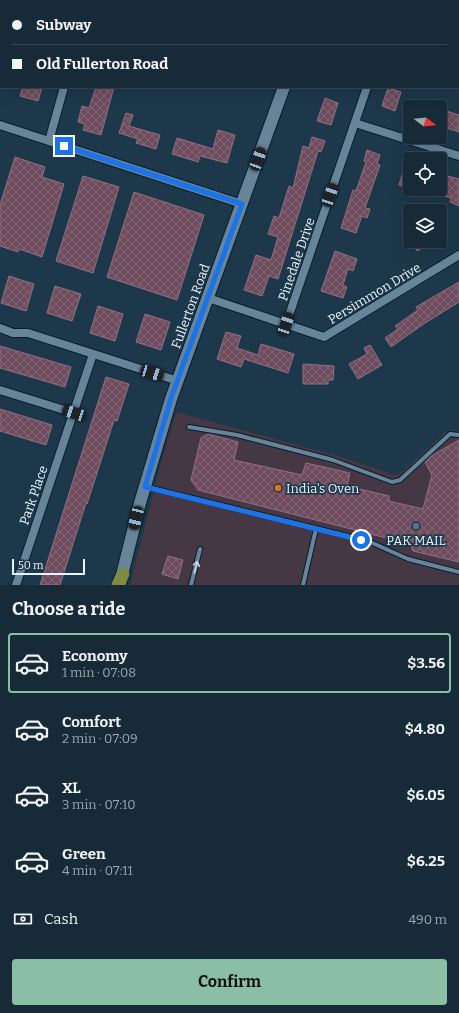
<!DOCTYPE html>
<meta charset="utf-8">
<style>
:root{--surface:#162a38;--page:#1f3240;--text:#f1f3f6;--muted:#9ea7ae;--line:#354653;--accent:#8abfa5}
body{margin:0;font-family:Bitter,serif;background:var(--page);color:var(--text);height:100vh;display:flex;flex-direction:column;font-size:15px;white-space:nowrap}
*{box-sizing:border-box;margin:0}
p{font-size:13px;color:var(--muted)}
.icon{flex:none;width:22px;height:22px;fill:none;stroke:currentColor;stroke-width:2;stroke-linecap:round;stroke-linejoin:round}
.map{position:relative;height:585px;overflow:hidden}
.side{display:flex;flex-direction:column;background:var(--surface);flex:1}
.side>*{flex:none}
.top-card{position:absolute;left:0px;top:0px;width:459px;height:88px;box-shadow:0 4px 16px #0002,0 0 0 1px var(--line);display:grid;align-content:center;height:88px;padding:0 12px;background:var(--surface)}
.needle{width:26px;rotate:106deg}
.controls{position:absolute;left:403px;top:100px;display:grid;gap:8px}
.controls a{display:grid;place-items:center;width:44px;height:44px;border-radius:4px;background:var(--surface);box-shadow:0 4px 16px #0002,0 0 0 1px var(--line);font-size:20px}
.scale{position:absolute;left:12px;bottom:10px;width:73px;box-sizing:border-box;padding-left:4px;border:2px solid #e7f4fd;border-top:0;font-size:11px;line-height:14px;white-space:nowrap;color:#e7f4fd;-webkit-text-stroke:3px #1d384a;paint-order:stroke}
.end{position:absolute;width:18px;height:18px;margin:-9px;border:5px solid #1a73e8;background:#fff;box-shadow:0 0 0 2px #fff}
.from{border-radius:50%}
.car{position:absolute;width:12px;height:24px;margin:-12px -6px;border-radius:5px;box-shadow:0 0 3px 1px #0007;background:linear-gradient(#222 24%,#8ab4d8 0 40%,#222 0 76%,#8ab4d8 0 86%,#222 0)}
.top-card b{display:flex;align-items:center;gap:14px;height:38px;font-size:15px}
.top-card b+b{border-top:1px solid var(--line)}
.top-card i{width:10px;height:10px;background:var(--text)}
ul{padding:0;list-style:none}
li{display:flex;align-items:center;gap:12px;height:60px;margin:0 8px 6px;padding:0 4px;border:2px solid transparent;border-radius:4px}
li div{flex:1}
li b{display:block;font-size:15px}
li em{font-style:normal;font-weight:700}
li.selected{border-color:var(--accent)}
li>.icon{width:36px;height:36px;stroke-width:1.5}
h2{padding:0 12px;font-size:18px;line-height:48px}
.pay{display:flex;align-items:center;gap:10px;height:44px;padding:0 12px;font-size:15px}
.pay p{margin-inline-start:auto}
.cta{display:flex;gap:8px;margin-top:auto;padding:8px 12px}
.cta a{flex:1;height:46px;border-radius:4px;background:var(--accent);color:#111;font-size:16px;font-weight:700;line-height:46px;text-align:center}
.map>svg:first-child{display:block}
.commercial{fill:#453744}
.building{fill:url(#building-cross-hatch);stroke:#917181}
.lines{fill:none;stroke-linecap:round;stroke-linejoin:round}
.lane-casing{stroke:#041e2f;stroke-width:6}
.street-casing{stroke:#041e2f;stroke-width:10}
.secondary-casing{stroke:#041e2f;stroke-width:14}
.primary-casing{stroke:#041e2f;stroke-width:15}
.lane{stroke:#678499;stroke-width:4}
.street{stroke:#678499;stroke-width:8}
.secondary{stroke:#678499;stroke-width:12}
.primary{stroke:#7e8b41;stroke-width:13}
.oneway{stroke:#c7d8e4}
.route{stroke:#1a73e8;stroke-width:5}
.food-dot{fill:#e8710a;stroke:#1d384a;stroke-width:1.5}
.service-dot{fill:#5c6f8a;stroke:#1d384a;stroke-width:1.5}
.labels{text-anchor:middle;stroke-width:3.5;stroke-linejoin:round;paint-order:stroke}
.street-label{font-size:13px;fill:#e7f4fd;stroke:#1d384a}
.poi-label{font-size:13px;fill:#e7f4fd;stroke:#1d384a;text-anchor:start}
</style>
<div class="map">
<svg width="459" height="585" viewBox="0 0 459 585">
<defs>
<pattern id="building-cross-hatch" width="8" height="8" patternUnits="userSpaceOnUse"><rect width="8" height="8" fill="#6e4c5e"/><path d="M0 0l8 8M0 8l8-8" fill="none" stroke="#836676"/></pattern>
</defs>
<rect width="100%" height="100%" fill="#1d384a"/>
<path class="commercial" d="M 176,412 L 338,456 L 395,475 L 402,472 L 445,432 L 454,430 L 459,432 L 459,585 L 130,585 L 158,474 Z"/>
<g class="building">
<path d="M 23,87 L 42,87 L 38,101 L 20,96 Z"/>
<path d="M 96,87 L 114,87 L 101,135 L 83,130 L 85,124 L 78,122 L 82,106 L 89,108 Z"/>
<path d="M 388,88 L 401,92 L 395,111 L 382,106 Z"/>
<path d="M 325,98 L 338,103 L 331,125 L 317,121 Z"/>
<path d="M 440,109 L 459,115 L 459,132 L 440,126 Z"/>
<path d="M 126,113 L 133,115 L 129,126 L 160,135 L 156,149 L 136,143 L 138,139 L 119,133 Z"/>
<path d="M 218,130 L 235,135 L 227,163 L 200,156 L 198,162 L 172,154 L 177,138 L 213,149 Z"/>
<path d="M 312,137 L 325,141 L 321,152 L 318,151 L 278,279 L 269,276 L 262,296 L 244,290 L 256,255 L 271,260 L 278,237 L 268,234 L 274,216 L 279,218 L 289,186 L 293,188 L 303,146 L 309,148 Z"/>
<path d="M 367,150 L 380,155 L 377,164 L 380,165 L 365,208 L 370,209 L 367,218 L 362,216 L 356,233 L 341,228 L 353,190 L 356,191 L 366,162 L 364,161 Z"/>
<path d="M 408,156 L 410,156 L 410,188 L 399,185 Z"/>
<path d="M 15,157 L 45,167 L 42,177 L 64,184 L 42,257 L 19,249 L 18,252 L 0,246 L 0,205 Z"/>
<path d="M 83,176 L 119,187 L 93,273 L 56,261 Z"/>
<path d="M 448,176 L 459,179 L 459,206 L 450,202 L 451,198 L 442,195 Z"/>
<path d="M 134,192 L 204,215 L 177,300 L 107,277 Z"/>
<path d="M 411,241 L 434,241 L 417,251 Z"/>
<path d="M 335,251 L 357,259 L 353,271 L 348,269 L 343,285 L 347,287 L 343,298 L 321,291 Z"/>
<path d="M 9,276 L 34,284 L 26,311 L 1,303 Z"/>
<path d="M 459,282 L 459,302 L 422,325 L 391,347 L 385,338 L 398,329 L 395,326 L 418,310 L 416,307 Z"/>
<path d="M 55,286 L 81,294 L 72,321 L 47,313 Z"/>
<path d="M 98,306 L 123,314 L 115,341 L 90,333 Z"/>
<path d="M 145,314 L 170,322 L 161,350 L 136,342 Z"/>
<path d="M 226,332 L 241,336 L 237,348 L 258,355 L 261,344 L 294,354 L 288,373 L 244,359 L 241,367 L 217,359 Z"/>
<path d="M 370,345 L 382,365 L 358,379 L 349,364 L 367,354 L 364,348 Z"/>
<path d="M 0,346 L 71,367 L 65,387 L 0,368 Z"/>
<path d="M 303,364 L 334,366 L 333,380 L 328,380 L 328,384 L 303,384 Z"/>
<path d="M 106,377 L 129,384 L 117,421 L 114,420 L 87,504 L 86,503 L 60,585 L 40,585 Z"/>
<path d="M 0,409 L 52,425 L 46,445 L 0,431 Z"/>
<path d="M 208,434 L 238,442 L 234,460 L 302,475 L 306,463 L 350,473 L 347,486 L 389,496 L 389,501 L 423,509 L 432,475 L 425,462 L 431,456 L 459,440 L 459,562 L 413,551 L 410,544 L 198,490 L 191,480 L 201,438 Z"/>
<path d="M 168,556 L 183,560 L 178,579 L 162,574 Z"/>
</g>
<g class="lines">
<g class="lane-casing">
<g id="lane">
<path d="M 189,427 L 237,435 L 333,460 L 392,482 L 400,480 L 450,434 L 459,435"/>
<path d="M 147,487 L 368,541 L 408,559 L 459,572"/>
<path d="M 191,585 L 200,549"/>
<path d="M 303,585 L 316,529"/>
</g>
</g>
<g class="street-casing">
<g id="street">
<path d="M 407,0 L 410,1"/>
<path d="M 396,1 L 396,0"/>
<path d="M 458,17 L 459,18"/>
<path d="M 355,123 L 459,156"/>
<path d="M 0,125 L 242,204"/>
<path d="M 49,141 L 64,87"/>
<path d="M 208,298 L 324,337 L 459,255"/>
<path d="M 286,324 L 367,87"/>
<path d="M 0,328 L 13,333 L 28,333 L 178,381"/>
<path d="M 0,390 L 74,413"/>
<path d="M 16,585 L 93,354"/>
</g>
</g>
<g class="secondary-casing">
<g id="secondary">
<path d="M 314,1 L 314,0"/>
<path d="M 120,583 L 140,503 L 171,399 L 284,87"/>
</g>
</g>
<g class="primary-casing">
<path id="primary" d="M 118,585 L 123,574"/>
</g>
<use href="#lane" class="lane"/>
<use href="#street" class="street"/>
<use href="#secondary" class="secondary"/>
<use href="#primary" class="primary"/>
</g>
<defs><path id="oneway-shaft" d="M-6 0H5M1.5-3L5.5 0L1.5 3" fill="none" stroke-width="1.6" stroke-linecap="round" stroke-linejoin="round"/></defs>
<use class="oneway" href="#oneway-shaft" transform="translate(196 567) rotate(-75)"/>
<g class="lines">
<path class="route" d="M 64,146 L 242,204 L 171,398 L 145,487 L 361,540"/>
</g>
<circle class="food-dot" cx="278" cy="488" r="4"/>
<circle class="service-dot" cx="416" cy="526" r="4"/>
<g class="labels">
<g class="street-label">
<text transform="translate(296 259) rotate(-71)" y="5">Pinedale Drive</text>
<text transform="translate(374 293) rotate(-31)" y="5">Persimmon Drive</text>
<text transform="translate(190 306) rotate(-70)" y="5">Fullerton Road</text>
<text transform="translate(33 495) rotate(-71)" y="5">Park Place</text>
</g>
<g class="poi-label">
<text x="286" y="493">India's Oven</text>
<text x="416" y="545" text-anchor="middle">PAK MAIL</text>
</g>
</g>
</svg>
<div class="controls">
<a><svg class="needle" viewBox="-14 -14 28 28"><path d="M0-13l5 13h-10z" fill="#e53935"/><path d="M0 13l5-13h-10z" fill="#9ea7ae"/></svg></a>
<a><svg class="icon" aria-label="locate" viewBox="0 0 24 24"><circle cx="12" cy="12" r="6"/><path d="M12 2v4M12 18v4M2 12h4M18 12h4"/></svg></a>
<a><svg class="icon" aria-label="layers" viewBox="0 0 24 24"><path d="M12 4l9 5-9 5-9-5zM3 14l9 5 9-5"/></svg></a>
</div>
<div class="scale">50 m</div>
<i class="end from" style="left:361px;top:540px"></i>
<i class="end" style="left:64px;top:146px"></i>
<i class="car" style="left:258px;top:159px;rotate:20deg"></i>
<i class="car" style="left:330px;top:195px;rotate:19deg"></i>
<i class="car" style="left:286px;top:324px;rotate:19deg"></i>
<i class="car" style="left:152px;top:373px;rotate:107deg"></i>
<i class="car" style="left:74px;top:413px;rotate:288deg"></i>
<i class="car" style="left:136px;top:518px;rotate:194deg"></i>
<div class="top-card">
<b><i class="from"></i>Subway</b>
<b><i></i>Old Fullerton Road</b>
</div>
</div>
<section class="side">
<h2>Choose a ride</h2>
<ul>
<li class="selected"><svg class="icon" aria-label="car" viewBox="0 0 24 24"><path d="M5 17H2v-5l4-1 3-4h7l3 4 3 1v5h-3M9 17h6M6 11h13"/><circle cx="7" cy="17" r="2"/><circle cx="17" cy="17" r="2"/></svg><div><b>Economy</b><p>1 min · 07:08</p></div><em>$3.56</em></li>
<li><svg class="icon" aria-label="car" viewBox="0 0 24 24"><path d="M5 17H2v-5l4-1 3-4h7l3 4 3 1v5h-3M9 17h6M6 11h13"/><circle cx="7" cy="17" r="2"/><circle cx="17" cy="17" r="2"/></svg><div><b>Comfort</b><p>2 min · 07:09</p></div><em>$4.80</em></li>
<li><svg class="icon" aria-label="car" viewBox="0 0 24 24"><path d="M5 17H2v-5l4-1 3-4h7l3 4 3 1v5h-3M9 17h6M6 11h13"/><circle cx="7" cy="17" r="2"/><circle cx="17" cy="17" r="2"/></svg><div><b>XL</b><p>3 min · 07:10</p></div><em>$6.05</em></li>
<li><svg class="icon" aria-label="car" viewBox="0 0 24 24"><path d="M5 17H2v-5l4-1 3-4h7l3 4 3 1v5h-3M9 17h6M6 11h13"/><circle cx="7" cy="17" r="2"/><circle cx="17" cy="17" r="2"/></svg><div><b>Green</b><p>4 min · 07:11</p></div><em>$6.25</em></li>
</ul>
<div class="pay"><svg class="icon" aria-label="cash" viewBox="0 0 24 24"><path d="M3 7h18v10H3z"/><circle cx="12" cy="12" r="2"/></svg>Cash<p>490 m</p></div>
<div class="cta"><a>Confirm</a></div>
</section>
